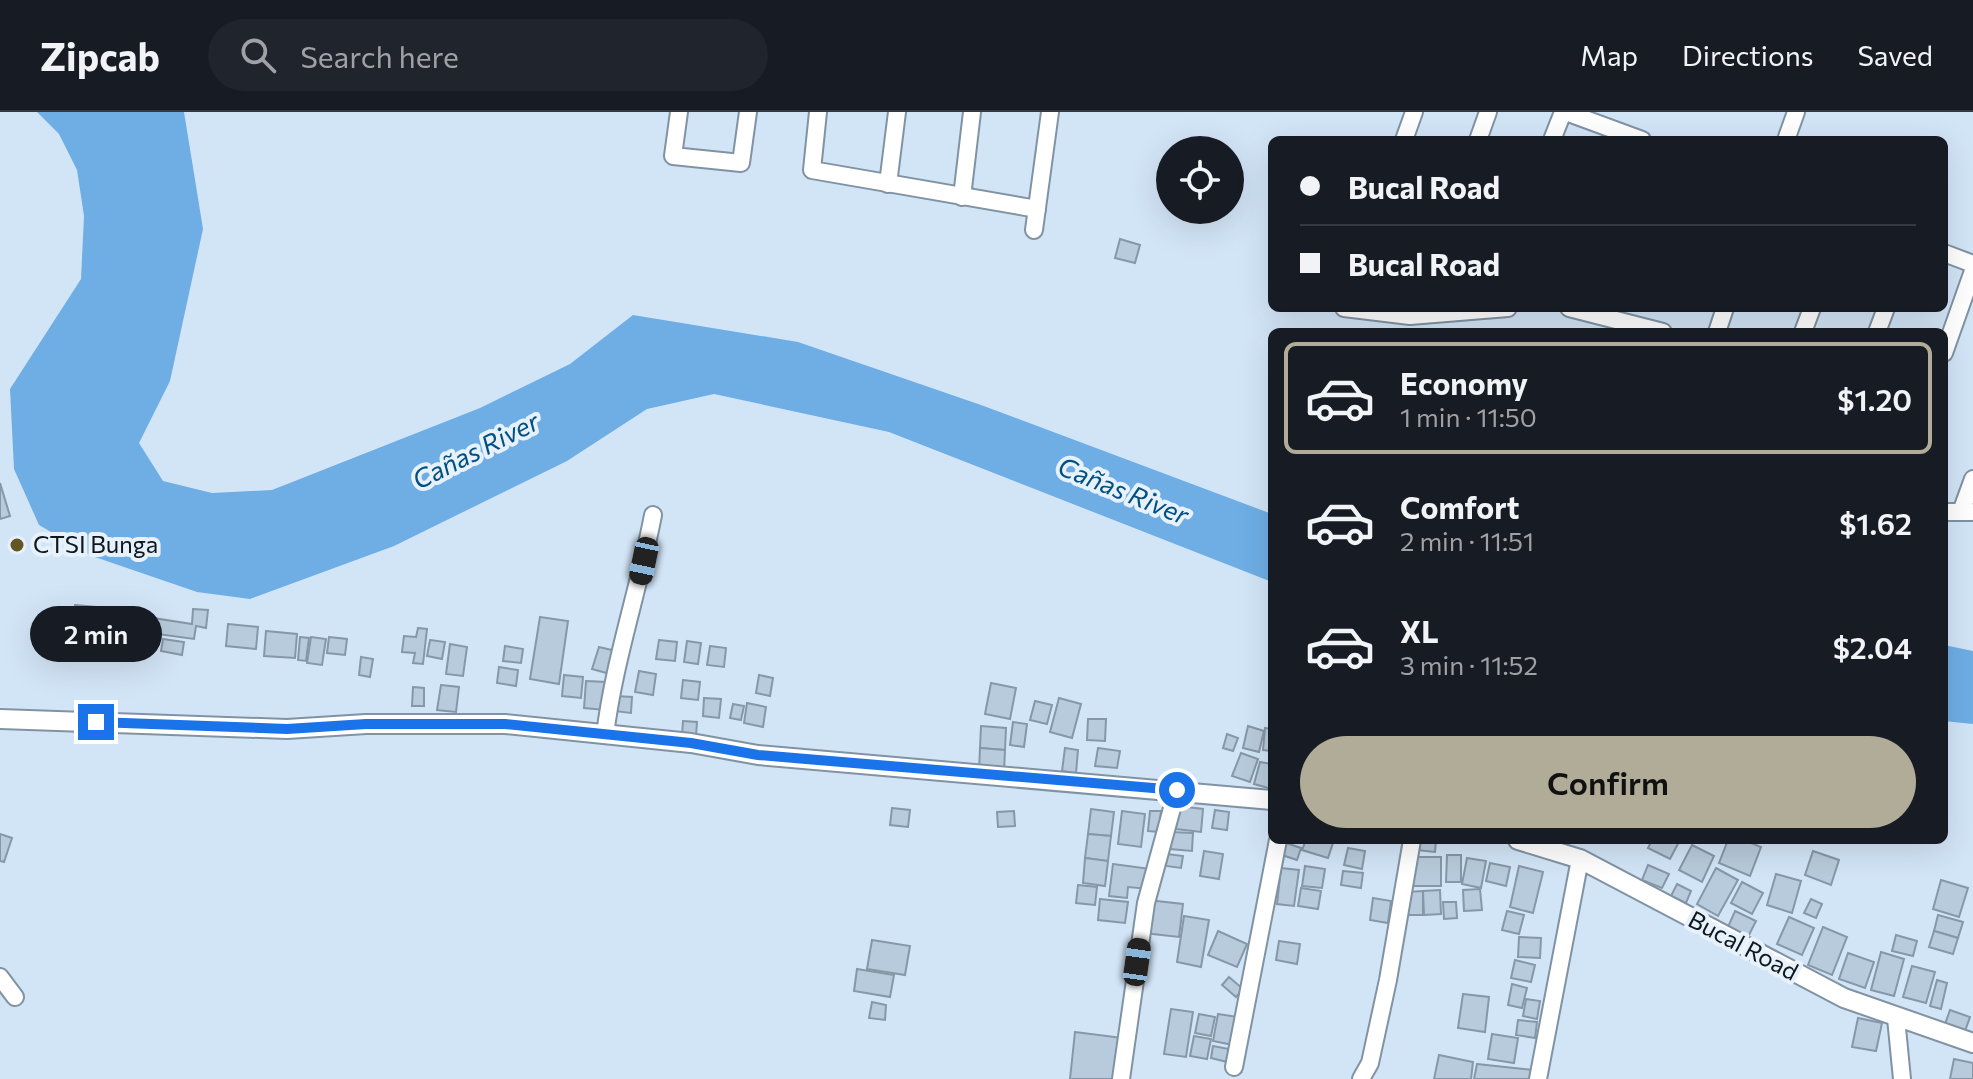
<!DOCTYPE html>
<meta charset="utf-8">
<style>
:root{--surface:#171b24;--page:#20242c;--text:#f1f3f6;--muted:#9ea1a6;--line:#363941;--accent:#b1ac97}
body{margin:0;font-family:Commissioner,sans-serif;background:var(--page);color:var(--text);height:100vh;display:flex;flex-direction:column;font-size:30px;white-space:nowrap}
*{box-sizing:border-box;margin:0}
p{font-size:26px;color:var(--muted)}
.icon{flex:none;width:44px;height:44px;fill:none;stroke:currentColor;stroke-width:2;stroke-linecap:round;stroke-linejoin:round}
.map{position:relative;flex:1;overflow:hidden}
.details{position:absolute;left:1268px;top:216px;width:680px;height:516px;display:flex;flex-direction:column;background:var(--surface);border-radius:12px;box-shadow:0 8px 32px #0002}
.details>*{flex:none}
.guide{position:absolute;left:1268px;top:24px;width:680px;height:176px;border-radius:12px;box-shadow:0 8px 32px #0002;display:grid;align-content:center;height:176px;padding:0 32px;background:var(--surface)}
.controls{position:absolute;left:1156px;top:24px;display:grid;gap:16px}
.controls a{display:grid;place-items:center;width:88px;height:88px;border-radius:50%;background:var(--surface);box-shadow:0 8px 32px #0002;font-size:40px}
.end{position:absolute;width:36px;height:36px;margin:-18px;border:10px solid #1a73e8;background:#fff;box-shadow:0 0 0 4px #fff}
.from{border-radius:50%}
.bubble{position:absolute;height:56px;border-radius:28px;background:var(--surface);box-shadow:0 8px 32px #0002;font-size:26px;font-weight:600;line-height:56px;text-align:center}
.car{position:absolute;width:24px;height:48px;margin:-24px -12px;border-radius:10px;box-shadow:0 0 6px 2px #0007;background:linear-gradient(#222 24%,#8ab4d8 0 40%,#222 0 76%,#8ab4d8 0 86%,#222 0)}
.guide b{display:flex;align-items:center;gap:28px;height:76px;font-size:30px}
.guide b+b{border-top:2px solid var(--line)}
.guide i{width:20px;height:20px;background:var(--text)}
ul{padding:14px 0 0;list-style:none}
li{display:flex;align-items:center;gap:24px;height:112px;margin:0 16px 12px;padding:0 16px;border:4px solid transparent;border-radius:12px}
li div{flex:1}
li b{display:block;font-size:30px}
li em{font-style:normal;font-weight:600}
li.selected{border-color:var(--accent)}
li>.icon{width:72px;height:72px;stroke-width:1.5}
.primary-button{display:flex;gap:16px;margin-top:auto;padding:16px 32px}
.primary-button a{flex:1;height:92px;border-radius:48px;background:var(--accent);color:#111;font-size:32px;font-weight:600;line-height:92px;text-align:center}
header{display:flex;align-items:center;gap:48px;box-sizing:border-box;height:112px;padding:0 40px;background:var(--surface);border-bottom:2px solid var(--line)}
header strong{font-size:38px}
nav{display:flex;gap:44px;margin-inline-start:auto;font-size:28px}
.search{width:560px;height:72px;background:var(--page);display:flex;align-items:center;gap:20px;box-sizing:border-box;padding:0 28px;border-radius:44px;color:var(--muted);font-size:30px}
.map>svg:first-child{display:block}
.water{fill:#6eaee5}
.building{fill:#b8cbdc;stroke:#8697a7;stroke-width:2}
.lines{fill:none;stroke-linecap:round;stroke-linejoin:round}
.minor-casing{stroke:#8193a3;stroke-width:20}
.tertiary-casing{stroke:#8193a3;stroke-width:22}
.minor{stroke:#fff;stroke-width:16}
.tertiary{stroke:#fff;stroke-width:18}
.route{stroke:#1a73e8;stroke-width:10}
.poi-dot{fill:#635623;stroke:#e6f1fc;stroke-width:3}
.labels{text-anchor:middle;stroke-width:8;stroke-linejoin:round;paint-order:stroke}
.poi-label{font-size:24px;fill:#0f161c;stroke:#e6f1fc;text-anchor:start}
.street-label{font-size:24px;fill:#0f161c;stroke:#e6f1fc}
.water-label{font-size:26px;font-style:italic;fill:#004f82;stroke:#e6f1fc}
</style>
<header>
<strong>Zipcab</strong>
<div class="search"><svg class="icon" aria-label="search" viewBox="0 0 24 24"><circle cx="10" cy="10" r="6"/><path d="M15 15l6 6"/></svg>Search here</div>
<nav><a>Map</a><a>Directions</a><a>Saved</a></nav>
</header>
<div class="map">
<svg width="1973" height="967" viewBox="0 0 1973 967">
<rect width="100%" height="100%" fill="#d2e5f7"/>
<g class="water">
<path d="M 37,0 L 184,0 L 203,117 L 170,269 L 139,331 L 163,369 L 212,381 L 272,378 L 480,296 L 570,252 L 633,203 L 798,230 L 981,293 L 1272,402 L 1272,470 L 889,320 L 714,282 L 647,297 L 567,349 L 394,434 L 250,487 L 197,480 L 92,444 L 39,413 L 14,357 L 10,277 L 81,167 L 84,104 L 77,58 L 59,22 Z"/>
<path d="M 1944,533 L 1973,539 L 1973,612 L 1944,609 Z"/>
</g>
<g class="building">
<path d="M 1120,127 L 1140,133 L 1135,151 L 1115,146 Z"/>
<path d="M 0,371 L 10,404 L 0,407 Z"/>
<path d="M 75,493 L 96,495 L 94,508 L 74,506 Z"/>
<path d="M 107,497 L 125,499 L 123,514 L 106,512 Z"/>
<path d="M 193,497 L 208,498 L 206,516 L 196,514 L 194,527 L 150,521 L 153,506 L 192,512 Z"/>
<path d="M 129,501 L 147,504 L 144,520 L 126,517 Z"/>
<path d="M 540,505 L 568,509 L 559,572 L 530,567 Z"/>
<path d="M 228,512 L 258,515 L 256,537 L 226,534 Z"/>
<path d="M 418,516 L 427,517 L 423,552 L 413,551 L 415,541 L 402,540 L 404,524 L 416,525 Z"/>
<path d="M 266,519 L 297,522 L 295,546 L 264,544 Z"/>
<path d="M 300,525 L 309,526 L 306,549 L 298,548 Z"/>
<path d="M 311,525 L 326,527 L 322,553 L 307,551 Z"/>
<path d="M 329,525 L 347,527 L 345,543 L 327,541 Z"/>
<path d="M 163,527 L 184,530 L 182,543 L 161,539 Z"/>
<path d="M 430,528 L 445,530 L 442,547 L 427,544 Z"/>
<path d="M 659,528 L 677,530 L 675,549 L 656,547 Z"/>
<path d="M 687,529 L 701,531 L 698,552 L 684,550 Z"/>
<path d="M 450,532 L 467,535 L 463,564 L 446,562 Z"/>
<path d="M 505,534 L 523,537 L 521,551 L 503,549 Z"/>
<path d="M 710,534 L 726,536 L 724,555 L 707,553 Z"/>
<path d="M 599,535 L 616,539 L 610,562 L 592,557 Z"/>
<path d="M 361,545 L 373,547 L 370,565 L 359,563 Z"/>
<path d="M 499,555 L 518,558 L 516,574 L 497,571 Z"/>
<path d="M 639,559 L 656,562 L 653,583 L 635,580 Z"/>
<path d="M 564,563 L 583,565 L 581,586 L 562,584 Z"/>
<path d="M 759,563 L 773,566 L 770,584 L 756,581 Z"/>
<path d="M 683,568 L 700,570 L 698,588 L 681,586 Z"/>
<path d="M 586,569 L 607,570 L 605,598 L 584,596 Z"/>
<path d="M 991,571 L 1016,576 L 1010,607 L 985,602 Z"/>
<path d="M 441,573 L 459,575 L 456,600 L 437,598 Z"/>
<path d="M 413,575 L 424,576 L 424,594 L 412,594 Z"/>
<path d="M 616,584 L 632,585 L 631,601 L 614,599 Z"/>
<path d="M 704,586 L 721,587 L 719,606 L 703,604 Z"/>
<path d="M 1059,586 L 1081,592 L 1072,626 L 1050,620 Z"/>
<path d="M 1035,589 L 1052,593 L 1047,612 L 1030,608 Z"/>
<path d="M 747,591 L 766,595 L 763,615 L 744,611 Z"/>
<path d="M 733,592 L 744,594 L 741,608 L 730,606 Z"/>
<path d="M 1088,607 L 1106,607 L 1105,629 L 1087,628 Z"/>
<path d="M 683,609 L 697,610 L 696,624 L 682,623 Z"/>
<path d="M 1013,610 L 1027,612 L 1024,635 L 1010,633 Z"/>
<path d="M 981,614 L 1006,616 L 1005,638 L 980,636 Z"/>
<path d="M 1248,614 L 1264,619 L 1259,640 L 1243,636 Z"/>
<path d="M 1265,616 L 1272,617 L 1272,639 L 1263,638 Z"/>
<path d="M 1227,622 L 1238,626 L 1233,639 L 1223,636 Z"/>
<path d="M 980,636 L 1005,638 L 1004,660 L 979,659 Z"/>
<path d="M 1065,636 L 1078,638 L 1076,661 L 1062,659 Z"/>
<path d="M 1098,636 L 1120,639 L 1117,656 L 1095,654 Z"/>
<path d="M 1241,641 L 1258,647 L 1250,670 L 1232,664 Z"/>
<path d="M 1260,650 L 1272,652 L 1272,677 L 1254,672 Z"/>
<path d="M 1178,694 L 1203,697 L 1201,720 L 1176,717 Z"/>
<path d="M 892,696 L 910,698 L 908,715 L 890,713 Z"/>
<path d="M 1091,697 L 1114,700 L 1111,724 L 1088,722 Z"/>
<path d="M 1215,698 L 1229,700 L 1227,718 L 1212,716 Z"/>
<path d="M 1014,699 L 1015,714 L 998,715 L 997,700 Z"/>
<path d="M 1122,699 L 1145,702 L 1141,735 L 1118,732 Z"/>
<path d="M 1150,699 L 1161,699 L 1159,720 L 1148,719 Z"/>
<path d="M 1171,720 L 1193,721 L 1192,739 L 1170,737 Z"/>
<path d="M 0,722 L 12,726 L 4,750 L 0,749 Z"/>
<path d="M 1088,722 L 1111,724 L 1108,749 L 1085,746 Z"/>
<path d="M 1306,728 L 1334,728 L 1328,746 L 1302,738 Z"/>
<path d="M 1418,728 L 1436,728 L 1435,740 L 1417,738 Z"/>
<path d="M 1652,728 L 1680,728 L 1670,747 L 1648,736 Z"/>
<path d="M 1728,728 L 1744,728 L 1761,735 L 1750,764 L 1719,751 Z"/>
<path d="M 1286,731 L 1301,736 L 1297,748 L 1282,743 Z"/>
<path d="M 1692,733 L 1714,744 L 1702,770 L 1679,758 Z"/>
<path d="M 1348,736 L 1365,739 L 1362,757 L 1344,753 Z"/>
<path d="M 1204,739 L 1223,742 L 1219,767 L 1200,764 Z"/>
<path d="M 1813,739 L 1839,748 L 1831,773 L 1805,763 Z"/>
<path d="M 1167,742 L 1183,744 L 1181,756 L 1166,754 Z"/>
<path d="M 1447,743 L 1461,743 L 1461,770 L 1446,770 Z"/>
<path d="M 1411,745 L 1441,745 L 1441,774 L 1412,774 Z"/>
<path d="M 1085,746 L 1108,749 L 1105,774 L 1083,771 Z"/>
<path d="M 1467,746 L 1486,749 L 1481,776 L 1462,772 Z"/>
<path d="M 1490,751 L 1510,755 L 1506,774 L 1486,769 Z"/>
<path d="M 1113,752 L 1151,757 L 1149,777 L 1128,775 L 1127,786 L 1109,784 Z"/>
<path d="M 1648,753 L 1669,762 L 1662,776 L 1642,768 Z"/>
<path d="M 1305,754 L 1325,757 L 1322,776 L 1302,774 Z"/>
<path d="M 1519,754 L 1543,760 L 1533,801 L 1510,795 Z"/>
<path d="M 1281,756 L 1299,758 L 1294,794 L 1277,792 Z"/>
<path d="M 1716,756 L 1738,768 L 1718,804 L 1697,792 Z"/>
<path d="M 1343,759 L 1363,761 L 1361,776 L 1341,773 Z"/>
<path d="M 1776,762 L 1801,769 L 1792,801 L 1767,793 Z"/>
<path d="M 1941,768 L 1968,776 L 1959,805 L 1933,797 Z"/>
<path d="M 1742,770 L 1763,781 L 1752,802 L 1731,791 Z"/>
<path d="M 1677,772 L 1691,779 L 1686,791 L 1671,784 Z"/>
<path d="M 1078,773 L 1097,775 L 1095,793 L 1076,791 Z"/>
<path d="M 1301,776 L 1321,779 L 1318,797 L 1298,794 Z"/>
<path d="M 1480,777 L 1482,798 L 1464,799 L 1463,778 Z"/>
<path d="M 1440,778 L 1441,802 L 1424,803 L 1423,779 Z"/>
<path d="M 1423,779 L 1423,803 L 1406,803 L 1406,780 Z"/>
<path d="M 1373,786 L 1391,789 L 1388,811 L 1370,808 Z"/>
<path d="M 1100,787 L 1128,790 L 1125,811 L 1098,808 Z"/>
<path d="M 1811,787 L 1822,792 L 1816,806 L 1804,801 Z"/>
<path d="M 1148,788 L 1183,792 L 1179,825 L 1144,821 Z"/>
<path d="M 1443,790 L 1456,790 L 1457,806 L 1444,807 Z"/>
<path d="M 1507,799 L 1524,803 L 1519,822 L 1502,818 Z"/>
<path d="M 1735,799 L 1756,809 L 1748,825 L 1728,815 Z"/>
<path d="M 1938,803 L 1963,810 L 1958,826 L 1934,819 Z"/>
<path d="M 1184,804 L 1209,808 L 1201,855 L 1177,850 Z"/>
<path d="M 1789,805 L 1814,816 L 1802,843 L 1777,832 Z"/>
<path d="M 1823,815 L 1847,825 L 1832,863 L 1808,853 Z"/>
<path d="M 1218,819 L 1247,832 L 1237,855 L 1208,843 Z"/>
<path d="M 1934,819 L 1958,826 L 1953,842 L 1929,835 Z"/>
<path d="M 1896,823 L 1917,829 L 1913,844 L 1892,839 Z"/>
<path d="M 1519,825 L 1541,826 L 1540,846 L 1518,845 Z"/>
<path d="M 872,828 L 910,834 L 905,863 L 867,857 Z"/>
<path d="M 1279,829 L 1300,832 L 1297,852 L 1276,848 Z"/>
<path d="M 1881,840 L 1904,847 L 1894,884 L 1871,878 Z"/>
<path d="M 1848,841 L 1874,850 L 1865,876 L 1839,867 Z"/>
<path d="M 1515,848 L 1535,853 L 1531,870 L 1511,866 Z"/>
<path d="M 1912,854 L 1935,860 L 1926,891 L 1903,885 Z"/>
<path d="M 857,857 L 894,863 L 890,885 L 854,879 Z"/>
<path d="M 1229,865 L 1243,877 L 1236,885 L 1222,873 Z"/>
<path d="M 1937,868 L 1947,871 L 1941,897 L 1930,894 Z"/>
<path d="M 1512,872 L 1527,876 L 1522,896 L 1508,893 Z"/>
<path d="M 1463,882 L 1489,885 L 1485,920 L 1458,916 Z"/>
<path d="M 1526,887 L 1540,889 L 1537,907 L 1523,904 Z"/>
<path d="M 872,890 L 886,893 L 885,908 L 869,906 Z"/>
<path d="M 1171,897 L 1193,900 L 1186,945 L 1164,942 Z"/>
<path d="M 1950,898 L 1970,905 L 1965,919 L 1945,912 Z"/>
<path d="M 1199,902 L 1215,905 L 1211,924 L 1195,921 Z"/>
<path d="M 1218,902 L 1238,905 L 1233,933 L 1213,929 Z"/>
<path d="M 1858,906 L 1882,911 L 1876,939 L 1852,935 Z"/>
<path d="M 1518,908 L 1537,910 L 1535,926 L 1516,923 Z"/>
<path d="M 1075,920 L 1123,926 L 1118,967 L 1070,967 Z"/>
<path d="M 1492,922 L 1518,926 L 1514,951 L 1488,947 Z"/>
<path d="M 1194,924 L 1211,927 L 1207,947 L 1190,944 Z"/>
<path d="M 1213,934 L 1229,937 L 1227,950 L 1211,946 Z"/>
<path d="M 1439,943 L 1473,950 L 1471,967 L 1434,967 Z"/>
<path d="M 1954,947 L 1973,951 L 1973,967 L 1950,967 Z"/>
<path d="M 1477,952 L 1533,958 L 1532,967 L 1474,967 Z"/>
</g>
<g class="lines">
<g class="minor-casing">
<g id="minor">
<path d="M 679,0 L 673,44 L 741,51 L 748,0"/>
<path d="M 818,0 L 812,58 L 1037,97"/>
<path d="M 1566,0 L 1642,28"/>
<path d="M 1404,28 L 1414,0"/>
<path d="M 1478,28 L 1488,0"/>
<path d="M 1552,28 L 1563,0"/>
<path d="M 1786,28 L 1796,0"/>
<path d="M 888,72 L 897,0"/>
<path d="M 962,85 L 972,0"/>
<path d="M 1034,118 L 1050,0"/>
<path d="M 1944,141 L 1973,152"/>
<path d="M 1344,196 L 1410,204 L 1508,196"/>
<path d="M 1569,196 L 1663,220"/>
<path d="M 1717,220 L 1725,196"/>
<path d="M 1803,220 L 1812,196"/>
<path d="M 1877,220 L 1886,196"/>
<path d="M 1944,241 L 1973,159"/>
<path d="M 1944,400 L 1971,400"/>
<path d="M 1961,400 L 1973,367"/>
<path d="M 605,623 C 614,549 639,477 653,403"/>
<path d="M 0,865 L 15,885"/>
<path d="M 1896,906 L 1902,967"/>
<path d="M 1234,955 L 1278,728"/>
<path d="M 1121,967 L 1146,791 L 1177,678"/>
<path d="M 1361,967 L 1370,951 L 1388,868 L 1412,728"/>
<path d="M 1538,967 L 1580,747"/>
</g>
</g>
<g class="tertiary-casing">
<g id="tertiary">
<path d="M 0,607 L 287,617 L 366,612 L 505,612 L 691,631 L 758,643 L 1272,688"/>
<path d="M 1518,728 L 1580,747 L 1844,886 L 1973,931"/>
</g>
</g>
<use href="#minor" class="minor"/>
<use href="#tertiary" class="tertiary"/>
</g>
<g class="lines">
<path class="route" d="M 96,610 L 287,617 L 366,612 L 505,612 L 691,631 L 758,643 L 1177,678"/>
</g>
<circle class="poi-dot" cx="17" cy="433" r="8"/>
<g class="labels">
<g class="poi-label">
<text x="33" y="441">CTSI Bunga</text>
</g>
<g class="street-label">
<text transform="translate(1743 834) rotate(28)" y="8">Bucal Road</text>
</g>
<g class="water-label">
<text transform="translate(476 339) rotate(-27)" y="9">Cañas River</text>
<text transform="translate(1123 379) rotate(22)" y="9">Cañas River</text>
</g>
</g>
</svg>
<div class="controls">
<a><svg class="icon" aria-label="locate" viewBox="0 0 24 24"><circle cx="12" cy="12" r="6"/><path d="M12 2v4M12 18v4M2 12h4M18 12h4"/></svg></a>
</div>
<i class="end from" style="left:1177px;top:678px"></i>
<i class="end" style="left:96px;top:610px"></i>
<div class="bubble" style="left:30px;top:494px;width:132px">2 min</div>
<i class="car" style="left:644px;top:449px;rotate:192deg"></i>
<i class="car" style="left:1137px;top:850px;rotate:8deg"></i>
<div class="guide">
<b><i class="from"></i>Bucal Road</b>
<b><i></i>Bucal Road</b>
</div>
<section class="details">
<ul>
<li class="selected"><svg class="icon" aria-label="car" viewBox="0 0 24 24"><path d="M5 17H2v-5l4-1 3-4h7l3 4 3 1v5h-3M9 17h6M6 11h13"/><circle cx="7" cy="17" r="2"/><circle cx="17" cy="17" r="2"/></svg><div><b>Economy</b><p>1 min · 11:50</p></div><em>$1.20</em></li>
<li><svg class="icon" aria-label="car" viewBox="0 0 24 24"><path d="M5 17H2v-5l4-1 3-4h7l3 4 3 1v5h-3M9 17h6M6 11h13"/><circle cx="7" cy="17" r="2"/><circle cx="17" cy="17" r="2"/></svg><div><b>Comfort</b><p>2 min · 11:51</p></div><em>$1.62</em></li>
<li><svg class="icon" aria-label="car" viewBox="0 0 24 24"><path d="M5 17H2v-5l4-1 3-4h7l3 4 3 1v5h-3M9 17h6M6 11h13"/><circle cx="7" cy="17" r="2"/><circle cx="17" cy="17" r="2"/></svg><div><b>XL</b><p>3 min · 11:52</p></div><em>$2.04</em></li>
</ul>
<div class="primary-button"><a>Confirm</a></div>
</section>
</div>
